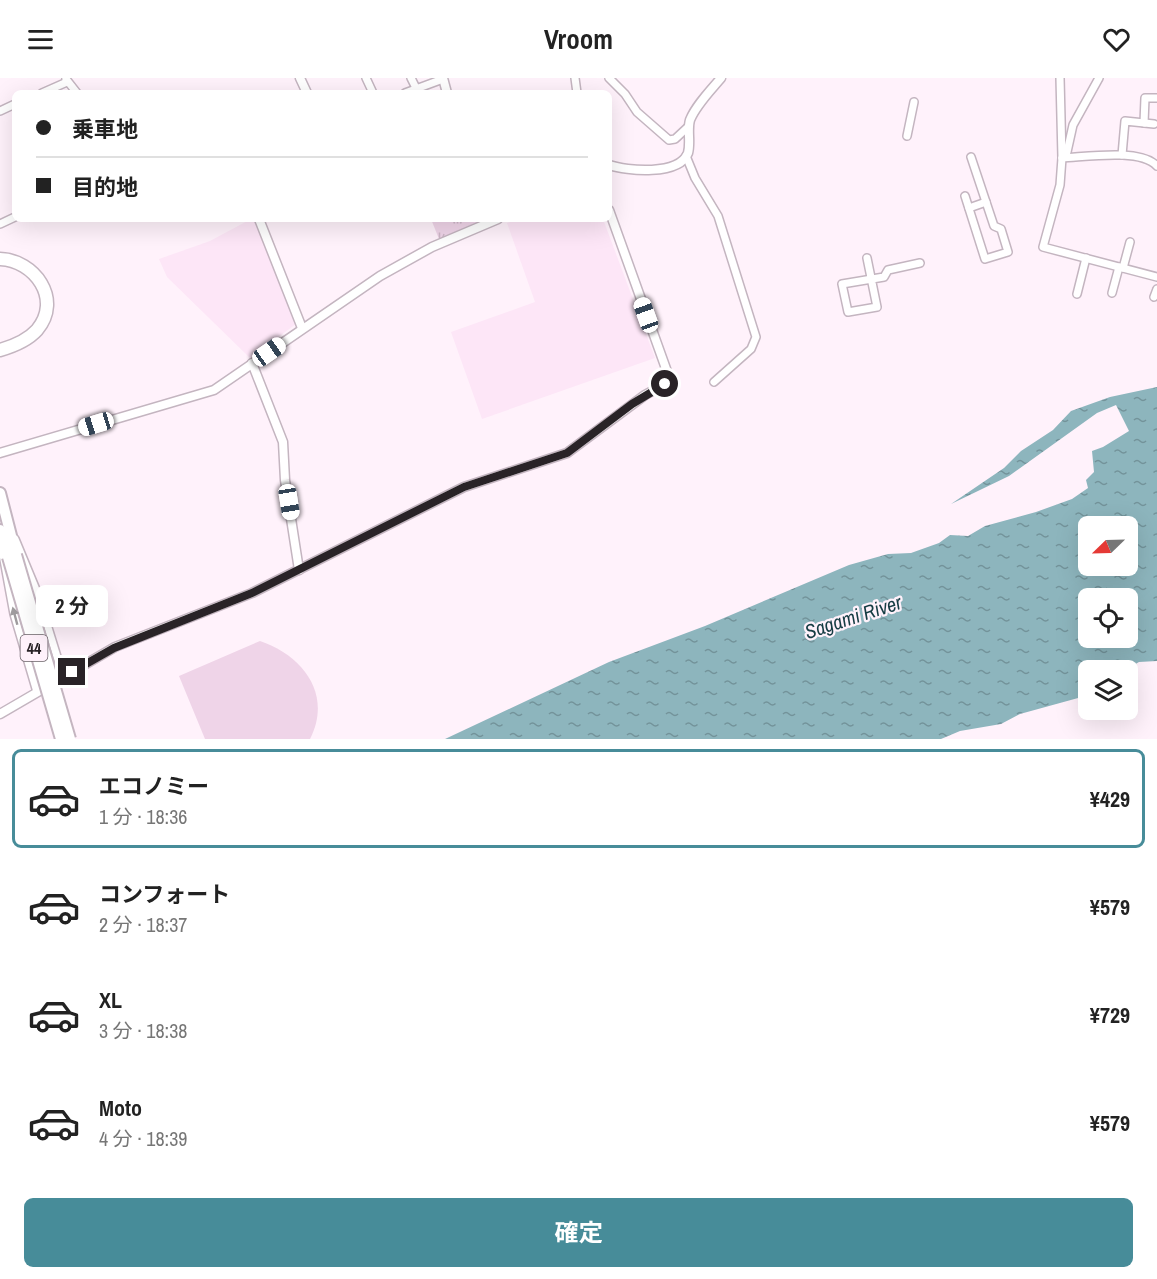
<!DOCTYPE html>
<html lang="ja">
<meta charset="utf-8">
<style>
:root{--surface:#fff;--page:#f2f2f2;--text:#222;--muted:#767676;--line:#e0e0e0;--accent:#478c99}
body{margin:0;font-family:"Archivo Narrow","Noto Sans JP",sans-serif;background:var(--page);color:var(--text);height:100vh;display:flex;flex-direction:column;font-size:22px;white-space:nowrap}
*{box-sizing:border-box;margin:0}
p{font-size:20px;color:var(--muted)}
.icon{flex:none;width:33px;height:33px;fill:none;stroke:currentColor;stroke-width:2;stroke-linecap:round;stroke-linejoin:round}
.map{position:relative;height:661px;overflow:hidden}
.side{display:flex;flex-direction:column;background:var(--surface);flex:1}
.side>*{flex:none}
.hud{position:absolute;left:12px;top:12px;width:600px;height:132px;border-radius:9px;box-shadow:0 6px 24px #0002;display:grid;align-content:center;height:132px;padding:0 24px;background:var(--surface)}
.needle{width:39px;rotate:247deg}
.tools{position:absolute;left:1078px;top:438px;display:grid;gap:12px}
.tools a{display:grid;place-items:center;width:60px;height:60px;border-radius:9px;background:var(--surface);box-shadow:0 6px 24px #0002;font-size:30px}
.end{position:absolute;width:27px;height:27px;margin:-14px;border:8px solid #292327;background:#fff;box-shadow:0 0 0 3px #fff}
.from{border-radius:50%}
.bubble{position:absolute;height:42px;border-radius:9px;background:var(--surface);box-shadow:0 6px 24px #0002;font-size:20px;font-weight:700;line-height:42px;text-align:center}
.car{position:absolute;width:18px;height:36px;margin:-18px -9px;border-radius:8px;box-shadow:0 0 4px 2px #0007;background:linear-gradient(#fff 24%,#345 0 40%,#fff 0 76%,#345 0 86%,#fff 0)}
.hud b{display:flex;align-items:center;gap:21px;height:57px;font-size:22px}
.hud b+b{border-top:2px solid var(--line)}
.hud i{width:15px;height:15px;background:var(--text)}
ul{padding:10px 0 0;list-style:none}
li{display:flex;align-items:center;gap:18px;height:99px;margin:0 12px 9px;padding:0 12px;border:3px solid transparent;border-radius:9px}
li div{flex:1}
li b{display:block;font-size:22px}
li em{font-style:normal;font-weight:700}
li.current{border-color:var(--accent)}
li>.icon{width:54px;height:54px;stroke-width:1.5}
.button{display:flex;gap:12px;margin-top:auto;padding:12px 24px}
.button a{flex:1;height:69px;border-radius:9px;background:var(--accent);color:#fff;font-size:24px;font-weight:700;line-height:69px;text-align:center}
header{display:flex;justify-content:space-between;align-items:center;height:78px;padding:0 24px;background:var(--surface);font-size:27px;font-weight:700}
.map>svg:first-child{display:block}
.built{fill:#fde6f7}
.grass{fill:#efd4e8}
.park{fill:url(#park-tufts)}
.water{fill:url(#water-ripples);fill-rule:evenodd}
.lines{fill:none;stroke-linecap:round;stroke-linejoin:round}
.minor-casing{stroke:#c4b5c0;stroke-width:10}
.tertiary-casing{stroke:#c4b5c0;stroke-width:11}
.primary-casing{stroke:#c4b5c0;stroke-width:14}
.motorway-casing{stroke:#c4b5c0;stroke-width:15}
.minor{stroke:#fff;stroke-width:7}
.tertiary{stroke:#fff;stroke-width:8}
.primary{stroke:#fff;stroke-width:10}
.motorway{stroke:#fff;stroke-width:12}
.primary-bridge-casing{stroke:#c4b5c0;stroke-width:14;stroke-linecap:butt}
.primary-bridge{stroke:#fff;stroke-width:10}
.oneway{fill:#9f9c9e}
.route{stroke:#292327;stroke-width:8}
.labels{text-anchor:middle;stroke-width:4.5;stroke-linejoin:round;paint-order:stroke}
.shield{fill:#fff2fb;stroke:#696167;stroke-width:1.5}
.shield-label{font-size:16px;font-weight:bold;fill:#292327}
.water-label{font-size:20px;font-style:italic;fill:#153c43;stroke:#fff2fb}
</style>
<header><svg class="icon" aria-label="menu" viewBox="0 0 24 24"><path d="M4 6h16M4 12h16M4 18h16"/></svg>Vroom<svg class="icon" aria-label="heart" viewBox="0 0 24 24"><path d="M12 20l-8-8c-3-5 5-10 8-4 3-6 11-1 8 4z"/></svg></header>
<div class="map">
<svg width="1157" height="661" viewBox="0 0 1157 661">
<defs>
<pattern id="park-tufts" width="24" height="20" patternUnits="userSpaceOnUse" patternTransform="scale(1.5)"><rect width="24" height="20" fill="#efd4e8"/><path d="M3 7l-1-3M5 7V3M7 7l1-3M15 17l-1-3M17 17v-4M19 17l1-3" fill="none" stroke="#cdb6c7"/></pattern>
<pattern id="water-ripples" width="26" height="14" patternUnits="userSpaceOnUse" patternTransform="scale(1.5)"><rect width="26" height="14" fill="#8db5bd"/><path d="M2 4q2-2 4 0t4 0M15 11q2-2 4 0t4 0" fill="none" stroke="#73939a"/></pattern>
</defs>
<rect width="100%" height="100%" fill="#fff2fb"/>
<g class="built">
<path d="M 251,141 L 254,141 L 296,246 L 250,280 L 167,199 L 159,181 L 210,163 Z"/>
<path d="M 519,141 L 603,141 L 655,280 L 482,341 L 451,254 L 535,224 L 507,145 Z"/>
</g>
<path class="grass" d="M 260,563 C 302,577 333,616 310,661 L 205,661 L 179,598 Z"/>
<path class="park" d="M 431,141 L 483,141 L 483,142 L 439,161 Z"/>
<path class="water" d="M 1157,309 L 1157,583 L 1139,584 L 1125,592 L 1089,592 L 1089,617 L 1020,636 L 1001,646 L 960,653 L 941,661 L 445,661 L 609,584 L 705,548 L 849,487 L 888,476 L 911,475 L 939,465 L 950,457 L 968,458 L 985,448 L 1036,434 L 1072,421 L 1088,410 L 1086,402 L 1094,394 L 1092,373 L 1103,369 L 1129,353 L 1116,327 L 1097,335 L 1009,398 L 951,426 L 1004,390 L 1021,373 L 1053,352 L 1071,333 L 1110,319 ZM 1089,448 L 1128,448 L 1128,488 L 1089,488 ZM 1089,520 L 1128,520 L 1128,560 L 1089,560 Z"/>
<g class="lines">
<g class="minor-casing">
<g id="minor">
<path d="M 366,0 L 373,15"/>
<path d="M 411,0 L 416,10"/>
<path d="M 575,0 L 577,15"/>
<path d="M 609,0 L 625,16 L 637,34 L 669,62 L 675,61 L 689,48"/>
<path d="M 1060,0 L 1062,80 L 1060,107 L 1043,169 L 1157,199"/>
<path d="M 66,1 L 77,15"/>
<path d="M 42,15 L 67,4"/>
<path d="M 405,15 L 443,1"/>
<path d="M 0,33 L 15,26"/>
<path d="M 1144,45 L 1145,20 L 1157,20"/>
<path d="M 907,58 L 914,24"/>
<path d="M 1122,77 L 1125,43 L 1154,46"/>
<path d="M 686,78 L 695,100 L 718,138 L 756,259 L 751,271 L 714,304"/>
<path d="M 1062,80 C 1086,79 1140,70 1157,88"/>
<path d="M 1062,80 L 1067,74 L 1073,47 L 1099,0"/>
<path d="M 965,118 L 985,181 L 1008,174 L 1001,151 L 994,148 L 971,79"/>
<path d="M 969,130 L 986,124"/>
<path d="M 0,146 L 15,139"/>
<path d="M 867,180 L 877,229 L 848,234 L 842,206 L 884,199 L 888,192 L 920,185"/>
<path d="M 1123,190 L 1130,164"/>
<path d="M 1112,215 L 1119,189"/>
<path d="M 1077,216 L 1086,180"/>
<path d="M 1154,219 L 1157,211"/>
<path d="M 15,461 L 37,514 L 63,598"/>
<path d="M 2,471 L 14,536 L 37,614"/>
</g>
</g>
<g class="tertiary-casing">
<g id="tertiary">
<path d="M 300,0 L 307,15"/>
<path d="M 443,0 L 447,15"/>
<path d="M 609,87 C 627,93 679,98 688,75 C 691,64 687,52 690,42 C 696,27 711,12 721,0"/>
<path d="M 259,141 L 302,250"/>
<path d="M 252,285 L 283,364 L 285,402 L 299,492"/>
<path d="M 0,375 L 214,312 L 380,198 L 432,169 L 498,141"/>
<path d="M 0,636 L 115,569 L 252,515 L 464,409 L 567,375 L 645,317 L 665,306 L 669,299 L 609,132"/>
</g>
</g>
<g class="primary-casing">
<g id="primary">
<path d="M 0,415 L 16,477"/>
<path d="M 0,452 L 8,479"/>
</g>
</g>
<g class="motorway-casing">
<path id="motorway" d="M 0,181 C 34,182 63,221 37,252 C 27,263 14,268 0,272"/>
</g>
<use href="#minor" class="minor"/>
<use href="#tertiary" class="tertiary"/>
<use href="#primary" class="primary"/>
<use href="#motorway" class="motorway"/>
<g class="primary-bridge-casing">
<g id="primary-bridge">
<path d="M 16,477 L 70,661"/>
<path d="M 8,479 L 61,661"/>
</g>
</g>
<use href="#primary-bridge" class="primary-bridge"/>
</g>
<defs><path id="oneway-solid" d="M-6-.8H1V-3.2L6.5 0L1 3.2V.8H-6Z" transform="scale(1.5)"/></defs>
<use class="oneway" href="#oneway-solid" transform="translate(15 538) rotate(-105)"/>
<g class="lines">
<path class="route" d="M 72,594 L 114,570 L 252,515 L 464,409 L 567,375 L 632,326 L 665,306"/>
</g>
<g class="labels">
<rect class="shield" x="20.5" y="557" width="27" height="26" rx="4.5"/>
<g class="shield-label">
<text x="34" y="576">44</text>
</g>
<g class="water-label">
<text transform="translate(853 539) rotate(-18)" y="7">Sagami River</text>
</g>
</g>
</svg>
<div class="tools">
<a><svg class="needle" viewBox="-14 -14 28 28"><path d="M0-13l5 13h-10z" fill="#e53935"/><path d="M0 13l5-13h-10z" fill="#767676"/></svg></a>
<a><svg class="icon" aria-label="locate" viewBox="0 0 24 24"><circle cx="12" cy="12" r="6"/><path d="M12 2v4M12 18v4M2 12h4M18 12h4"/></svg></a>
<a><svg class="icon" aria-label="layers" viewBox="0 0 24 24"><path d="M12 4l9 5-9 5-9-5zM3 14l9 5 9-5"/></svg></a>
</div>
<i class="end from" style="left:665px;top:306px"></i>
<i class="end" style="left:72px;top:594px"></i>
<div class="bubble" style="left:36px;top:507px;width:72px">2 分</div>
<i class="car" style="left:646px;top:237px;rotate:340deg"></i>
<i class="car" style="left:269px;top:274px;rotate:55deg"></i>
<i class="car" style="left:96px;top:346px;rotate:253deg"></i>
<i class="car" style="left:289px;top:424px;rotate:171deg"></i>
<div class="hud">
<b><i class="from"></i>乗車地</b>
<b><i></i>目的地</b>
</div>
</div>
<section class="side">
<ul>
<li class="current"><svg class="icon" aria-label="car" viewBox="0 0 24 24"><path d="M5 17H2v-5l4-1 3-4h7l3 4 3 1v5h-3M9 17h6M6 11h13"/><circle cx="7" cy="17" r="2"/><circle cx="17" cy="17" r="2"/></svg><div><b>エコノミー</b><p>1 分 · 18:36</p></div><em>¥429</em></li>
<li><svg class="icon" aria-label="car" viewBox="0 0 24 24"><path d="M5 17H2v-5l4-1 3-4h7l3 4 3 1v5h-3M9 17h6M6 11h13"/><circle cx="7" cy="17" r="2"/><circle cx="17" cy="17" r="2"/></svg><div><b>コンフォート</b><p>2 分 · 18:37</p></div><em>¥579</em></li>
<li><svg class="icon" aria-label="car" viewBox="0 0 24 24"><path d="M5 17H2v-5l4-1 3-4h7l3 4 3 1v5h-3M9 17h6M6 11h13"/><circle cx="7" cy="17" r="2"/><circle cx="17" cy="17" r="2"/></svg><div><b>XL</b><p>3 分 · 18:38</p></div><em>¥729</em></li>
<li><svg class="icon" aria-label="car" viewBox="0 0 24 24"><path d="M5 17H2v-5l4-1 3-4h7l3 4 3 1v5h-3M9 17h6M6 11h13"/><circle cx="7" cy="17" r="2"/><circle cx="17" cy="17" r="2"/></svg><div><b>Moto</b><p>4 分 · 18:39</p></div><em>¥579</em></li>
</ul>
<div class="button"><a>確定</a></div>
</section>
